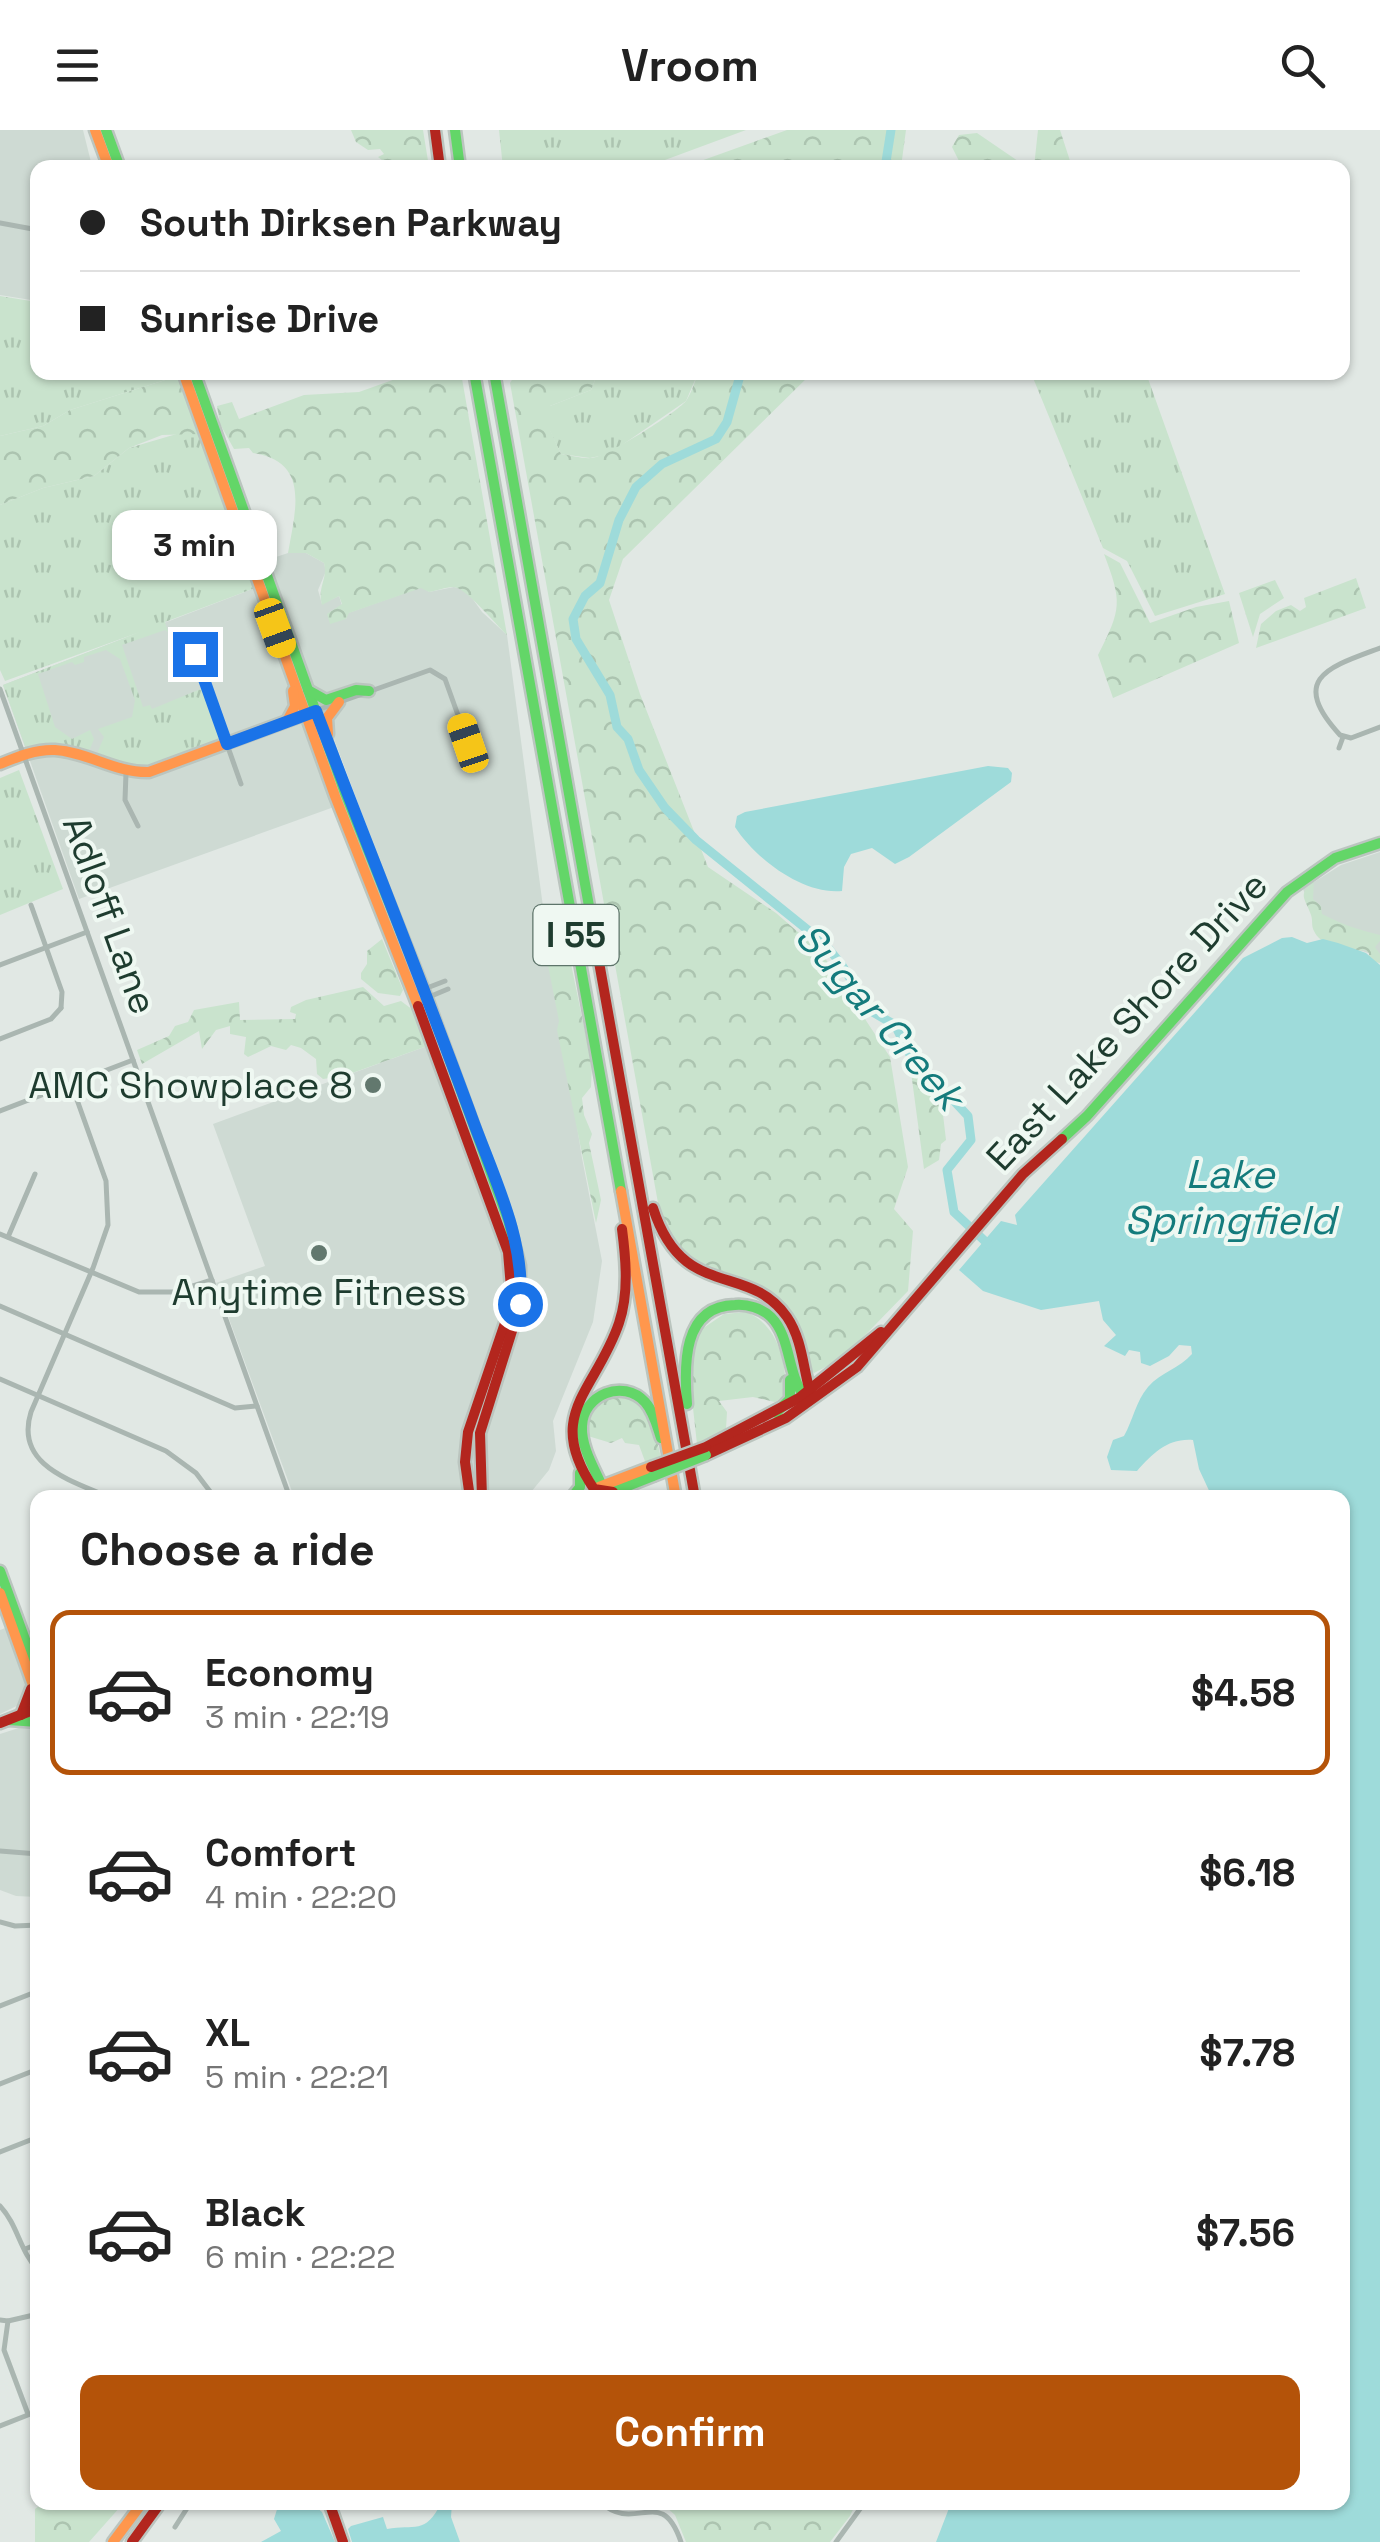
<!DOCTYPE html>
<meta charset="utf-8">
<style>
:root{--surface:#fff;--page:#f6f6f6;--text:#222;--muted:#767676;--line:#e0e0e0;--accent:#b45309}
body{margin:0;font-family:"Space Grotesk",sans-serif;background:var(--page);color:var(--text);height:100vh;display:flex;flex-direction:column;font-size:38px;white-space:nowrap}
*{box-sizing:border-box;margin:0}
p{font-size:32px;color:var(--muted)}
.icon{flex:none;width:55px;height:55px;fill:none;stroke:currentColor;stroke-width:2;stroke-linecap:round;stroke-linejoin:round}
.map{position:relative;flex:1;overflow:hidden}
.sheet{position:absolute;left:30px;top:1360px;width:1320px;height:1020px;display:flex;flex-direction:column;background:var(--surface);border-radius:20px;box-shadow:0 2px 8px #0004}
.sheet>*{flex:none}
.hud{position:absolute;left:30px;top:30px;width:1320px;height:220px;border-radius:20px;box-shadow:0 2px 8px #0004;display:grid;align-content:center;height:220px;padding:0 50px;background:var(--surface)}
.end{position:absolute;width:45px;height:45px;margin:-22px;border:12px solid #1a73e8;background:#fff;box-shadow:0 0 0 5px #fff}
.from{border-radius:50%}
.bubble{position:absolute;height:70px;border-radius:20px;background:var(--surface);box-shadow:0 2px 8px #0004;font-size:32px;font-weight:800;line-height:70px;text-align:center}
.car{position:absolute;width:30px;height:60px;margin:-30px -15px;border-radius:12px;box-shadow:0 0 8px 2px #0007;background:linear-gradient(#f5c518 24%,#345 0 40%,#f5c518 0 76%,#345 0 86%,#f5c518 0)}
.hud b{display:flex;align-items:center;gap:35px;height:95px;font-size:38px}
.hud b+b{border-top:2px solid var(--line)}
.hud i{width:25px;height:25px;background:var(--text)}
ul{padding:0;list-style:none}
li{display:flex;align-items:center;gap:30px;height:165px;margin:0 20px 15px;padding:0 30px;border:5px solid transparent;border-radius:20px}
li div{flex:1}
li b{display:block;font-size:38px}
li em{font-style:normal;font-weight:800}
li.current{border-color:var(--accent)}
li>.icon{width:90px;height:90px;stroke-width:1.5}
h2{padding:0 50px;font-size:45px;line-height:120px}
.action{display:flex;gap:20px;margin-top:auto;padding:20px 50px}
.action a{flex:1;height:115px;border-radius:20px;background:var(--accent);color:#fff;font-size:40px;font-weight:800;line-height:115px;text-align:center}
header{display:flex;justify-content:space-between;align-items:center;height:130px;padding:0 50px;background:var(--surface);font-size:45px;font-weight:800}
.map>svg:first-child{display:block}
.built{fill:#cedad3}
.grass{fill:url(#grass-tufts)}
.forest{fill:url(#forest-crowns)}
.water{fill:#9edbda}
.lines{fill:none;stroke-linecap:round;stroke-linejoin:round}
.river{stroke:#9edbda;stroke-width:9}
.fast-casing{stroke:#bbc5bf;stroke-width:15}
.slow-casing{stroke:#bbc5bf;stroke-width:15}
.jam-casing{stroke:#bbc5bf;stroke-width:15}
.street{stroke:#aab6b1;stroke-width:5}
.fast{stroke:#63d668;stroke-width:10}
.slow{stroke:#ff974d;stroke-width:10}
.jam{stroke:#b3261e;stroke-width:10}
.fast-bridge-casing{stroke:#bbc5bf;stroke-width:15;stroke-linecap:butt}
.jam-bridge-casing{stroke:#bbc5bf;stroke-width:15;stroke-linecap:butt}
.fast-bridge{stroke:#63d668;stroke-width:10}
.jam-bridge{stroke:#b3261e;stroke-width:10}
.route{stroke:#1a73e8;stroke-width:12}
.poi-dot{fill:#62786e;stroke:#eff8f2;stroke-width:4}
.labels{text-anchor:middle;stroke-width:8;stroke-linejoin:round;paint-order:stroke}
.shield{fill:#eff8f2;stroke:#5d746a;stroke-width:2.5}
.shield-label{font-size:35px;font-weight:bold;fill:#1e3c2f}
.street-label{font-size:38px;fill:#1e3c2f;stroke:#eff8f2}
.poi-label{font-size:38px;fill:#1e3c2f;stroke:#eff8f2;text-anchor:end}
.water-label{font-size:40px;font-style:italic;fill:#147b7c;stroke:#eff8f2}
</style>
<header><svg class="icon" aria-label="menu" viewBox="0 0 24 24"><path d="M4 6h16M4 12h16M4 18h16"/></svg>Vroom<svg class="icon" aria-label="search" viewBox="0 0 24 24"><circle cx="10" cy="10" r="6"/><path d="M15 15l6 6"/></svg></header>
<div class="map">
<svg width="1380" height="2412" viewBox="0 0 1380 2412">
<defs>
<pattern id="grass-tufts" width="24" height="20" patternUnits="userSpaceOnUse" patternTransform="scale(2.5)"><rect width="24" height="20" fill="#c9e3cd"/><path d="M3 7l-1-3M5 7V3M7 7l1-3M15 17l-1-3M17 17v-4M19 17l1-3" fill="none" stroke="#acc4b0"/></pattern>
<pattern id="forest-crowns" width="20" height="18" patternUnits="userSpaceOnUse" patternTransform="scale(2.5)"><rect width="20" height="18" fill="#c9e3cd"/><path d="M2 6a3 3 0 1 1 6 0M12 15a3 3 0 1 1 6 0" fill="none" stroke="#acc4b0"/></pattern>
</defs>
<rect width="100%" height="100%" fill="#e1e8e4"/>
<g class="built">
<path d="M 0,0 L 83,0 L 91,32 L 96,37 L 38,38 L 37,171 L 0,165 Z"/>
<path d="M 288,423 L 306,423 L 324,433 L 326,441 L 318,460 L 322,474 L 339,466 L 346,489 L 348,483 L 422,457 L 429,462 L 454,457 L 467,461 L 482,482 L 507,505 L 547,807 L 582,1028 L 602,1131 L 593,1192 L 553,1291 L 556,1321 L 549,1340 L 527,1367 L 487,1367 L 484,1343 L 486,1295 L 519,1200 L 524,1173 L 525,1149 L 519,1108 L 443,890 L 413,820 L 267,430 Z"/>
<path d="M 255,458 L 334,677 L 79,769 L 3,555 Z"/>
<path d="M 1380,722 L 1380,830 L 1371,824 L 1322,807 L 1303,759 L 1341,735 Z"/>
<path d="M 430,915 L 505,1127 L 508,1163 L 505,1182 L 465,1297 L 462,1339 L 465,1367 L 294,1367 L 216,1153 L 265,1136 L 213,994 Z"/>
<path d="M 8,1497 L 29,1560 L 25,1572 L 0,1584 L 0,1500 Z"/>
<path d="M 28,1595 L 37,1596 L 37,1767 L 16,1766 L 0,1760 L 0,1604 Z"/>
</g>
<g class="grass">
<path d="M 499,0 L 746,0 L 646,37 L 503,38 Z"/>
<path d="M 0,166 L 37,172 L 38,242 L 177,242 L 178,246 L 70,280 L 43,296 L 0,306 Z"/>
<path d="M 590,243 L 698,243 L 686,271 L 609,324 L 590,328 L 561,324 L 550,301 L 550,276 L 591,260 L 595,250 Z"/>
<path d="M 1031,243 L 1146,243 L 1225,464 L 1155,486 L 1127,431 L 1103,418 Z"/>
<path d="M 197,298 L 255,458 L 165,492 L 168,502 L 165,500 L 122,515 L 143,577 L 150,575 L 152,579 L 203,558 L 219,608 L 217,613 C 171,630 149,648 101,629 L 98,621 L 104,607 L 98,599 L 132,587 L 135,570 L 120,529 L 106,520 L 84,527 L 84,532 L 75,535 L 72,532 L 38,544 L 55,597 L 72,609 L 90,600 L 94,609 L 90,619 L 83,622 L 58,615 L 25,616 L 3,555 L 140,502 L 5,551 L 0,540 L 0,375 L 43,358 L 94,346 L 129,318 Z"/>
<path d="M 19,640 L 63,759 L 0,785 L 0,648 Z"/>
</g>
<g class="forest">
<path d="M 351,0 L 423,0 L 429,37 L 391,37 L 378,27 L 384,24 L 380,19 L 368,20 L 356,12 Z"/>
<path d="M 787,0 L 906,0 L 901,37 L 747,38 L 745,31 L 727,37 L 684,37 Z"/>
<path d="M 1038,0 L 1060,0 L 1072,37 L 1034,37 Z"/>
<path d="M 977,3 L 1027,37 L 962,37 L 952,17 L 959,5 Z"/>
<path d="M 415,242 L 461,243 L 507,505 C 495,494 466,457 453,457 C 446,457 436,461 429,462 L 421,458 L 349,483 L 346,489 L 330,494 L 327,484 L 342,474 L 339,466 L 322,475 C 317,456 328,450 324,433 L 306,423 L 288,423 C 295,382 311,331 253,323 L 249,318 L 234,319 L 220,294 L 217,276 L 232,272 L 239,289 L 304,265 L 359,262 Z"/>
<path d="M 813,242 L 623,429 L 609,470 L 640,564 L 708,737 L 776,783 L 821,822 L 890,927 L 908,1037 L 894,1079 L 913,1101 L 908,1161 L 843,1228 L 814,1243 C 797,1228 810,1194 784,1174 C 741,1142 680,1142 660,1084 L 510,253 L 516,243 L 590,243 L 595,250 L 591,260 L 550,276 L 550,300 L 561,324 C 571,325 582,329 592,328 C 606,327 676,283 686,271 C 691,264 695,251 698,243 Z"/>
<path d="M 178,246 L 199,304 L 162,305 L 129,318 L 94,346 L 43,358 L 0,375 L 0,306 L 43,296 L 70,280 Z"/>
<path d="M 1104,424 L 1120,433 L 1150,493 L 1196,477 L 1229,471 L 1239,513 L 1113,568 L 1098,525 C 1122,478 1122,472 1104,424 Z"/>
<path d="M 1356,448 L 1366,478 L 1256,518 L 1261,494 L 1276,481 L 1291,475 L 1300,481 L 1306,477 L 1304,468 Z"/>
<path d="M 1275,450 L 1284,468 L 1260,484 L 1253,507 L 1239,463 Z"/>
<path d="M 1314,750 L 1313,769 L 1321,776 L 1322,784 C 1341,794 1359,800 1380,805 L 1380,811 L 1375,817 L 1380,824 L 1380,833 L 1369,831 L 1369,823 L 1365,820 C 1350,823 1320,816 1314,801 C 1311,796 1313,790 1311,785 C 1305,767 1297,766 1314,750 Z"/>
<path d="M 555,789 L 564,811 L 565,833 L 571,834 L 592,935 L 591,957 L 582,968 L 584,985 L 592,1004 L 589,1013 L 601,1070 L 596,1093 L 557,900 L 559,891 L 542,805 L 551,802 Z"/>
<path d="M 382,809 L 403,860 L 400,866 L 378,863 L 361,849 L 361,843 L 367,834 L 367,821 Z"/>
<path d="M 363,857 L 384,876 L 401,871 L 413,880 L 430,915 L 344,946 L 323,949 L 317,944 L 316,929 L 301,918 L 291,915 L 286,920 L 271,916 L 248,927 L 244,924 L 246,907 L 230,904 L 230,896 L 216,900 L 202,919 L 199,901 L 142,934 L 137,920 L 169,906 L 175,896 L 188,892 L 194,880 L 239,872 L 240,890 L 295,889 L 296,884 L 290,882 L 291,877 L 306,870 Z"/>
<path d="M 911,942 L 926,947 L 928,953 L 940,959 L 946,1010 L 941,1014 L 939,1030 L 924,1039 Z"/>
<path d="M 746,1182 C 778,1194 788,1235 785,1266 L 775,1272 L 753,1267 L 719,1271 L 727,1282 L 726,1299 L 697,1314 L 689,1242 L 699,1201 L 724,1184 Z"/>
<path d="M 621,1266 C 651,1274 655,1300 661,1328 L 646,1334 L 639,1315 L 625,1313 L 622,1308 L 611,1313 L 588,1306 C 583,1284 598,1267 621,1266 Z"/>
<path d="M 43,2373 L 120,2372 L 121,2376 L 89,2412 L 35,2412 L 35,2379 Z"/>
<path d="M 611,2373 L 856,2373 L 850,2386 L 830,2412 L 686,2412 L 675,2385 L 666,2377 L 625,2380 Z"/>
</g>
<g class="water">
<path d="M 988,636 L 1008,638 L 1012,643 L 1011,652 L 909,727 L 895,734 L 872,718 L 851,724 L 844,737 L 842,761 C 802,765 755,728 735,697 L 737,686 L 745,682 Z"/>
<path d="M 1292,807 L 1307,813 L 1323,809 L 1338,813 L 1366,823 L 1380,835 L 1380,2412 L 936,2412 L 951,2373 L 1342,2372 L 1342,1368 L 1224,1368 L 1223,1364 L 1212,1367 L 1199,1339 L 1193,1310 C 1168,1308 1153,1323 1137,1341 L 1111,1340 L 1107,1327 L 1113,1310 L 1124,1306 C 1133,1290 1136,1271 1148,1257 C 1161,1242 1180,1238 1192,1224 L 1191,1216 L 1179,1215 L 1169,1226 L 1150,1236 L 1141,1233 L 1140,1222 L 1129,1220 L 1125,1226 L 1104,1216 L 1116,1205 L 1103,1190 L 1099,1171 L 1041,1180 L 983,1161 L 959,1140 L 1001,1091 L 1017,1095 L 1015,1085 L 1243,828 L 1282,808 Z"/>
<path d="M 279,2373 L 311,2373 L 322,2382 L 335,2412 L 261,2412 L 281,2401 L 274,2389 Z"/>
<path d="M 441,2373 L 452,2373 L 451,2387 L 460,2412 L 352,2412 L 348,2399 L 351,2396 L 383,2387 L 387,2399 C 414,2394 426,2405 441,2373 Z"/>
</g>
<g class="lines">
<g class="river">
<path d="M 885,38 L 891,0"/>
<path d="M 741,242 L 727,292 L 716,309 L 662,334 L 636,357 L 619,390 L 600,453 L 585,466 L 573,489 L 576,509 L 610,565 L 617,597 L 628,609 L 639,640 L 665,678 L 696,710 L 824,813 L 841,834 L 871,881 L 895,895 L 909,923 L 968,986 L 971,1010 L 947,1040 L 954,1082 L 988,1114"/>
</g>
<g class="fast-casing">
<g id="fast">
<path d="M 106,0 L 120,38"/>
<path d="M 455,0 L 460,38"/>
<path d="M 194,242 L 345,663 L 427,868 L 508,1090 L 520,1136 L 520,1174 L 517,1185"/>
<path d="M 474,242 L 621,1061"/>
<path d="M 494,242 L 592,793"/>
<path d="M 308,560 L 326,570 L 356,560 L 369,561"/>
<path d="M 1062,1009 L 1087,986 L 1287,762 L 1335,728 L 1380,713"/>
<path d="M 687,1274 C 684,1236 682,1176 735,1175 C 747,1174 762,1178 771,1187 C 791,1207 787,1243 804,1266"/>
<path d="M 776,1283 L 790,1269 L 790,1250"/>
<path d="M 572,1367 L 580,1357 L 580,1343"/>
<path d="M 586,1368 L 602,1356 C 594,1338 581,1317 582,1296 C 583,1265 623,1248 645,1272 C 654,1282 657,1296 661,1308"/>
<path d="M 597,1368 L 653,1346"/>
<path d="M 0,1441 L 38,1545"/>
<path d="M 9,1590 L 38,1592"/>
</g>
</g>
<g class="slow-casing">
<g id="slow">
<path d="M 95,0 L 109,38"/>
<path d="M 183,242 L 335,666 L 418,876"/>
<path d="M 288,589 L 295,576 L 293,561"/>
<path d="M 328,604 L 327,588 L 339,572"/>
<path d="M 0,634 C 17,627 36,619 55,620 C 88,622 115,643 149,642 L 306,584"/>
<path d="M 621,1061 L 676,1368"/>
<path d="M 599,1357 L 651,1337"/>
<path d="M 0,1463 L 38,1569"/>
<path d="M 113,2412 L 143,2372"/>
</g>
</g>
<g class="jam-casing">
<g id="jam">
<path d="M 435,0 L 440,38"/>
<path d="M 592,793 L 695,1368"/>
<path d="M 418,876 L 508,1122 L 511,1158 L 507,1187 L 468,1302 L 465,1332 L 470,1368"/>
<path d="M 653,1078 C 683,1172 748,1131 787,1187 C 802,1209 803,1237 810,1262"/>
<path d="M 706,1317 L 799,1268 L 881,1202"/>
<path d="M 706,1325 L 786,1288 L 857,1237 L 1023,1044 L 1062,1009"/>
<path d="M 613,1362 L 594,1359 C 543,1284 596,1261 619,1193 C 629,1163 626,1130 622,1099"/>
<path d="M 482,1368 L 480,1303 L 517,1185"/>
<path d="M 21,1585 L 31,1559"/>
<path d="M 0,1593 L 38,1578"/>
<path d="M 329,2372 L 343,2412"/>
<path d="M 132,2412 L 161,2372"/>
</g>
</g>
<g class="street">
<path d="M 0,93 L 38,100"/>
<path d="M 292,242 L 305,242"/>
<path d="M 185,248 L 208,242"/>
<path d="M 1380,518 C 1329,537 1288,548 1340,605 L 1351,608 L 1380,597"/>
<path d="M 195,524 L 241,654"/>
<path d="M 0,559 L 290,1368"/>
<path d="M 306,584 L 430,540 L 445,549 L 468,613"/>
<path d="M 1339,618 L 1343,607"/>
<path d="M 126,643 L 125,670 L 138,696"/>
<path d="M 31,775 L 62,862 L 61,878"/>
<path d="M 0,835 L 87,802"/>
<path d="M 414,863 L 445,851"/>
<path d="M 417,872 L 448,859"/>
<path d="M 0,909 L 51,889 L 61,878"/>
<path d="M 71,953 L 106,1051 L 108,1095 L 93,1138 L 31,1282 C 14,1336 73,1351 111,1368"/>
<path d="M 0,981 L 133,930"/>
<path d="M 0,1104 L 139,1162 L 174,1162 L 212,1150"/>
<path d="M 8,1107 L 35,1044"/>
<path d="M 0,1176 L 235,1278 L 257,1276"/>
<path d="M 0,1249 L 166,1321 L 196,1343 L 215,1368"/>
<path d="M 0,1721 L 38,1724"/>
<path d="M 0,1792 L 15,1796 L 38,1795"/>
<path d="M 0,1876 L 38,1861"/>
<path d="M 0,1954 L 38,1939"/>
<path d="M 0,2022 L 38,2007"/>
<path d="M 0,2076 C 18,2095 20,2122 38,2140"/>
<path d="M 25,2119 L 38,2114"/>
<path d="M 0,2190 L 8,2191 L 4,2220 L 28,2284"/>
<path d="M 8,2191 L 38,2184"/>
<path d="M 0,2296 L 38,2281"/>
<path d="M 600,2372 C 636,2405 661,2353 681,2412"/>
<path d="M 175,2397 L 191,2372"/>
<path d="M 836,2412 L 865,2372"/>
</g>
<use href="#fast" class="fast"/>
<use href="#slow" class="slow"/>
<use href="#jam" class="jam"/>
<g class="fast-bridge-casing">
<path id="fast-bridge" d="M 653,1346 L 706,1325"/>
</g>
<g class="jam-bridge-casing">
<path id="jam-bridge" d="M 651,1337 L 706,1317"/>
</g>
<use href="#fast-bridge" class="fast-bridge"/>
<use href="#jam-bridge" class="jam-bridge"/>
</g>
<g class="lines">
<path class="route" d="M 195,524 L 227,614 L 316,581 C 367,715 421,849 471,985 C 492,1044 526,1109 520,1174"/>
</g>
<g class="poi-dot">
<circle cx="373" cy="955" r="10"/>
<circle cx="319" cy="1123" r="10"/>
</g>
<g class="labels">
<rect class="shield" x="533.5" y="775" width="85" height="60" rx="8"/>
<g class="shield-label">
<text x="576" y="817">I 55</text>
</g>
<g class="street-label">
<text transform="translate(110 785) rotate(70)" y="13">Adloff Lane</text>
<text transform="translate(1127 891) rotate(-47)" y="13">East Lake Shore Drive</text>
</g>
<g class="poi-label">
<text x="353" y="968">AMC Showplace 8</text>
<text x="319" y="1175" text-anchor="middle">Anytime Fitness</text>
</g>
<g class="water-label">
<text transform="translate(880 886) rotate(49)" y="14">Sugar Creek</text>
<text x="1230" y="1058">Lake<tspan x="1230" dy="46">Springfield</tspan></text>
</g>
</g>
</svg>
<i class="end from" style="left:520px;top:1174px"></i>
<i class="end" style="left:195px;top:524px"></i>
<div class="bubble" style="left:112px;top:380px;width:165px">3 min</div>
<i class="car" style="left:275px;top:498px;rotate:160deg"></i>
<i class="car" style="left:468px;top:613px;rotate:341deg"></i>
<div class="hud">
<b><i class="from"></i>South Dirksen Parkway</b>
<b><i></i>Sunrise Drive</b>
</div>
<section class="sheet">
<h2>Choose a ride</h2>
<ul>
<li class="current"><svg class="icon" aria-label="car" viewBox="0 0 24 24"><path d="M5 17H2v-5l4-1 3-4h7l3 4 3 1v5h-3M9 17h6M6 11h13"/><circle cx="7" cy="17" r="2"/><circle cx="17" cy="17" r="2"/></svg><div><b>Economy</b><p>3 min · 22:19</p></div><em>$4.58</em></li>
<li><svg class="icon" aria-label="car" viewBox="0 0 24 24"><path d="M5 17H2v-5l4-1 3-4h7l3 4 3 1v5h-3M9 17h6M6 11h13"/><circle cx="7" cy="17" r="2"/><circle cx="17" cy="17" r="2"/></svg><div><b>Comfort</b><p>4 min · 22:20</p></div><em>$6.18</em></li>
<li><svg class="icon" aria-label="car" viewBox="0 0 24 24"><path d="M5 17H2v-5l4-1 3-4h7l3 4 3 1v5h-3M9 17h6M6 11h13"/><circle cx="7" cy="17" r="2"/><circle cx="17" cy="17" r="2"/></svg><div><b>XL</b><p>5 min · 22:21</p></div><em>$7.78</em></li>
<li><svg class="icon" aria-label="car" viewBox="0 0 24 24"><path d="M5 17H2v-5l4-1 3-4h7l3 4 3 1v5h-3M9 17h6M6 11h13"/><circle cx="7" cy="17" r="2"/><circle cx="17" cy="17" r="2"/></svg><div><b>Black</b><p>6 min · 22:22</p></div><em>$7.56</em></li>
</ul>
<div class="action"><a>Confirm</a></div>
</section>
</div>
